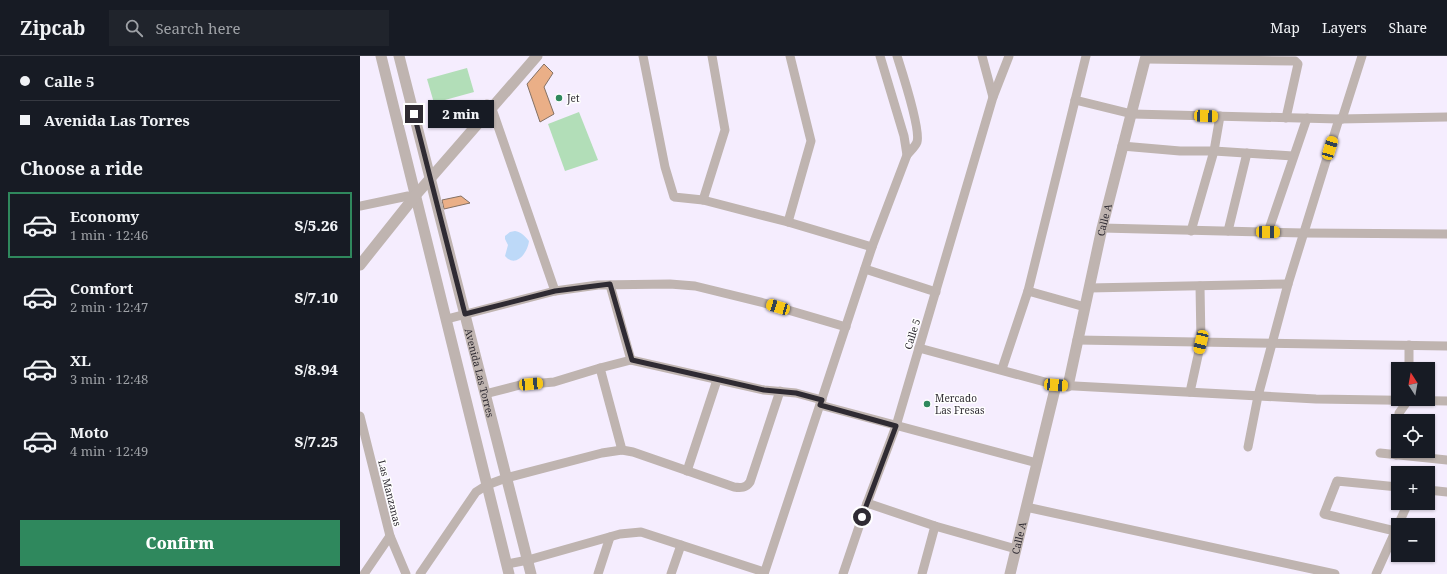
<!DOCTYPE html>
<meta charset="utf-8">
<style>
:root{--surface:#171b24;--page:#20242c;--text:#f1f3f6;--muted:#9ea1a6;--line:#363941;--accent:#2f885d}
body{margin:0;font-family:"Noto Serif",serif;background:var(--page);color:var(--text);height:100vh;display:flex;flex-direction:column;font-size:15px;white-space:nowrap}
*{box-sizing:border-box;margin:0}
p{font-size:13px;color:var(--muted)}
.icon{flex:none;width:22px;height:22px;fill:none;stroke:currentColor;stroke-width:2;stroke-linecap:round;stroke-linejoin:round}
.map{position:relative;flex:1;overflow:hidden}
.panel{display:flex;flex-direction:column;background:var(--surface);width:360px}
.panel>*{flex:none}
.guide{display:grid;align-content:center;height:88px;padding:0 20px;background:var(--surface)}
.needle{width:26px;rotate:349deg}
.buttons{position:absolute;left:1031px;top:306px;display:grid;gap:8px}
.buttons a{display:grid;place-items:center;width:44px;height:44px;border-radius:0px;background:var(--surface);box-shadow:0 1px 3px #0004;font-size:20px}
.end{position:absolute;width:18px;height:18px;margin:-9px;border:5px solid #2f2b33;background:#fff;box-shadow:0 0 0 2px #fff}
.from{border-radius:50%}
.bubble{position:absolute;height:28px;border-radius:0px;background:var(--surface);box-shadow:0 1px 3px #0004;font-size:13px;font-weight:800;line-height:28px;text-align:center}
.car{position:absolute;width:12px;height:24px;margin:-12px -6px;border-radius:5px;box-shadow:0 0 3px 1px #0007;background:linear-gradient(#f5c518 24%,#345 0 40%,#f5c518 0 76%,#345 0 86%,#f5c518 0)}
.guide b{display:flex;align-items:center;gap:14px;height:38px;font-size:15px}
.guide b+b{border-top:1px solid var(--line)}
.guide i{width:10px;height:10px;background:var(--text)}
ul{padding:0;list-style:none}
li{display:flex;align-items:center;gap:12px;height:66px;margin:0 8px 6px;padding:0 12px;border:2px solid transparent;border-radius:0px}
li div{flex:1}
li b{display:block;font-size:15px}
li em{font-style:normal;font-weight:800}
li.current{border-color:var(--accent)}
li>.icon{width:36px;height:36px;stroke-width:1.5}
h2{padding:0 20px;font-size:18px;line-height:48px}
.cta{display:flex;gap:8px;margin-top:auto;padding:8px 20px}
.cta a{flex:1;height:46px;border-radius:0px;background:var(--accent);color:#fff;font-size:16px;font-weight:800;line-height:46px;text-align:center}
header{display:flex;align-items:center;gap:24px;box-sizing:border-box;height:56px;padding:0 20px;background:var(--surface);border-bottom:1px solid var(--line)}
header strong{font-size:19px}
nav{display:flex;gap:22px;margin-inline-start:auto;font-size:14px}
.search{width:280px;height:36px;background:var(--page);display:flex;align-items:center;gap:10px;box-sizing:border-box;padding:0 14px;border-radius:0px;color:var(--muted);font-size:15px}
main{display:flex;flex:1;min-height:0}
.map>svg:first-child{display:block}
.green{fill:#b2deb8}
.water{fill:#bdd9f8}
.building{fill:#eaaf87;stroke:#847164}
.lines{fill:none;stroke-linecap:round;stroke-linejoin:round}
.minor{stroke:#bfb4b0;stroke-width:9}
.tertiary{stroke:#bfb4b0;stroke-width:11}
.route{stroke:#2f2b33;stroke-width:5}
.poi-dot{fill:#2f885d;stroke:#fefefe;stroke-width:1.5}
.labels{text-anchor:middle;stroke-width:3;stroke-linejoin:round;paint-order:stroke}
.poi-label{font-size:10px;fill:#2f2b33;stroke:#fefefe;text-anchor:start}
.street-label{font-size:10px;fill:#2f2b33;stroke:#fefefe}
</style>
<header>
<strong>Zipcab</strong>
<div class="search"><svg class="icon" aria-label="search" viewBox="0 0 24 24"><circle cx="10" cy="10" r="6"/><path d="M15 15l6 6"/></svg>Search here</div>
<nav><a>Map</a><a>Layers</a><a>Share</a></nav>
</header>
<main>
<section class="panel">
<div class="guide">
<b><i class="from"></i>Calle 5</b>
<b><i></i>Avenida Las Torres</b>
</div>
<h2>Choose a ride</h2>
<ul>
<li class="current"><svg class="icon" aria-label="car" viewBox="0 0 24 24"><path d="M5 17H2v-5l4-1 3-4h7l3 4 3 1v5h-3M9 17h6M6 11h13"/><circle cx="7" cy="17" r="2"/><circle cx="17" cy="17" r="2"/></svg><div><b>Economy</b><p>1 min · 12:46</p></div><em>S/5.26</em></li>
<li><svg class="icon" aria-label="car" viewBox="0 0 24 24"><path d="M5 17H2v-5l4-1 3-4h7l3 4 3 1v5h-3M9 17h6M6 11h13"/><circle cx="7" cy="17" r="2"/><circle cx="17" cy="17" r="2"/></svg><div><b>Comfort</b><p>2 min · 12:47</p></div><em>S/7.10</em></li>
<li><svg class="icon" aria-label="car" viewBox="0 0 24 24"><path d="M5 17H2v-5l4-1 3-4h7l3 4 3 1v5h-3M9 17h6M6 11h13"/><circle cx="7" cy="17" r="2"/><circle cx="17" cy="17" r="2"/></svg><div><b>XL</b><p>3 min · 12:48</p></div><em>S/8.94</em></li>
<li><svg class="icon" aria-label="car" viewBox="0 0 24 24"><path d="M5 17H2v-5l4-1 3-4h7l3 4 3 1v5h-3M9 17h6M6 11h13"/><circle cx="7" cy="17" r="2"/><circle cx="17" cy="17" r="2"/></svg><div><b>Moto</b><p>4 min · 12:49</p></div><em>S/7.25</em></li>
</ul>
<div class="cta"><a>Confirm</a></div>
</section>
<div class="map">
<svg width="1087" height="518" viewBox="0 0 1087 518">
<rect width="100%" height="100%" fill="#f5edfe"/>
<g class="green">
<path d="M 107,12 L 114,36 L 74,47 L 67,23 Z"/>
<path d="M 219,56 L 238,104 L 205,115 L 188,68 Z"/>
</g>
<path class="water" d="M 155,175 C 161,176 165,180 169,185 C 168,196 156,213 145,200 L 148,189 L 145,183 L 145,180 L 150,176 Z"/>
<g class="building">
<path d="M 184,8 L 193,17 L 184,31 L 194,58 L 180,66 L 167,28 Z"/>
<path d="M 101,140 L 110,147 L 84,153 L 82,144 Z"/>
</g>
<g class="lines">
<g class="minor">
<path d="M 283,0 L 305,111 L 314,141 L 343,144 L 428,166 L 512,191"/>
<path d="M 520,0 L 544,80 L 547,99"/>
<path d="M 622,0 L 633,41"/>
<path d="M 785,3 L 935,5 L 938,8 L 926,62"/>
<path d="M 715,44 L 772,58 L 979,63 L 1087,61"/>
<path d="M 127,48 L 132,53 L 195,235"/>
<path d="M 982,63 L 1002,0"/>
<path d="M 762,90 L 820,95 L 854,95 L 933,100"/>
<path d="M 343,144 L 365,74 L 352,0"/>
<path d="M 0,150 L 48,140"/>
<path d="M 428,166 L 451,85 L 430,0"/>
<path d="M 742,172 L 944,177 L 1087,178"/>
<path d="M 831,175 L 854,95 L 860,60"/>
<path d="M 868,175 L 887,97"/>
<path d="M 908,176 L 947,62"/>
<path d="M 505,213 L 576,236"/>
<path d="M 250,229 L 271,304 L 404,334 L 436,337 L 462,344"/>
<path d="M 729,232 L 928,228"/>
<path d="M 668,235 L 725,251"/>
<path d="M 87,263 L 195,235 L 238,229 L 310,228 L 335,230 L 404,247 L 486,271"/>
<path d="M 717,284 L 1087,290"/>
<path d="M 559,292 L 696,329 L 956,343 L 1087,345"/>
<path d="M 240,312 L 262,394"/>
<path d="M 642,313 L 668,235 L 726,0"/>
<path d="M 1049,313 L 1049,289"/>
<path d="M 830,336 L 841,286 L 840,230"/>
<path d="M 125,338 L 160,329 L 194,326 L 240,312 L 271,304"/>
<path d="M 460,349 L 677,407"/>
<path d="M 0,360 L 30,480 L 46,518"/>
<path d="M 1039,365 L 1039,357 L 1049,343"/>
<path d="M 888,391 L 898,340 L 928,228 L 979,63"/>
<path d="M 1020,397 L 1087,404"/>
<path d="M 1036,399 L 1038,373"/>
<path d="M 327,415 L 357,324"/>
<path d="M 1068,434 L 1087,436"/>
<path d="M 507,447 L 575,470 L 656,493"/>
<path d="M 666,451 L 975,518"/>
<path d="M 1035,475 L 964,458 L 977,425 L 1038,431"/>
<path d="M 147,508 L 168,504 L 260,478 L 281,476 L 404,516"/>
<path d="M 4,518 L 30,480"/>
<path d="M 60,518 L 116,436 L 127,429 L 146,422 L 242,397 L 262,394 L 273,396 L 374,431 C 381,432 386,432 390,426 L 420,335"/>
<path d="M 238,518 L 250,481"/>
<path d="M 311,518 L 321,489"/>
<path d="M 404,518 L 512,191 L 547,99 C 550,95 555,91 557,86 C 561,73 542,16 537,0"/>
<path d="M 483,518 L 507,447 L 536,370 L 633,41 L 649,0"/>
<path d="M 562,518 L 575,470"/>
<path d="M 1016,518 L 1048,447"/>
</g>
<g class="tertiary">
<path d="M 21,0 L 149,518"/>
<path id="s1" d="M 39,0 L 171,518"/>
<path d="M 0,209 L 55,140 L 177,0"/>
<path id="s2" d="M 708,330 L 742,172 L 786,0"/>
<path id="s3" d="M 650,518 L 696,329"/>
</g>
</g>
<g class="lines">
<path class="route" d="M 54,58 L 105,258 L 195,235 L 250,228 L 272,304 L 404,334 L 436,337 L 462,344 L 460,349 L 536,370 L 502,461"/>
</g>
<g class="poi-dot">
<circle cx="199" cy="42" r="4"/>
<circle cx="567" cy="348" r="4"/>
</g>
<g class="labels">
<g class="poi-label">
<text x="207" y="46">Jet</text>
<text x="575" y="346">Mercado<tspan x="575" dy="12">Las Fresas</tspan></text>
</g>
<g class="street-label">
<text dy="4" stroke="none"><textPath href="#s2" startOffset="170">Calle A</textPath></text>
<text transform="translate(552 278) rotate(-73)" y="4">Calle 5</text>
<text dy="4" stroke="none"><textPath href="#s1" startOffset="327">Avenida Las Torres</textPath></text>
<text transform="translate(30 437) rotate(76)" y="4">Las Manzanas</text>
<text dy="4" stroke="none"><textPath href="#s3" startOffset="37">Calle A</textPath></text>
</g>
</g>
</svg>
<div class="buttons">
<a><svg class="needle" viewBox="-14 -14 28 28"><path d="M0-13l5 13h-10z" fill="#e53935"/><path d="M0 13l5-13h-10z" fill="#9ea1a6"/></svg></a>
<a><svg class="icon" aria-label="locate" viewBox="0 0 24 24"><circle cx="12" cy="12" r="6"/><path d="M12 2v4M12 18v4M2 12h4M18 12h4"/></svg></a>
<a>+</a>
<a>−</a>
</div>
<i class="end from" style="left:502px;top:461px"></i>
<i class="end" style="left:54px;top:58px"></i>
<div class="bubble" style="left:68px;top:44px;width:66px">2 min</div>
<i class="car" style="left:846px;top:60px;rotate:92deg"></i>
<i class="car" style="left:970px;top:92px;rotate:17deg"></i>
<i class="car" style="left:908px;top:176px;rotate:91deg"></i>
<i class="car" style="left:418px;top:251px;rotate:287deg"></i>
<i class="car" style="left:841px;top:286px;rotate:193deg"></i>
<i class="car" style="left:171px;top:328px;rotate:85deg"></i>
<i class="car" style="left:696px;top:329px;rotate:94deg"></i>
</div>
</main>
